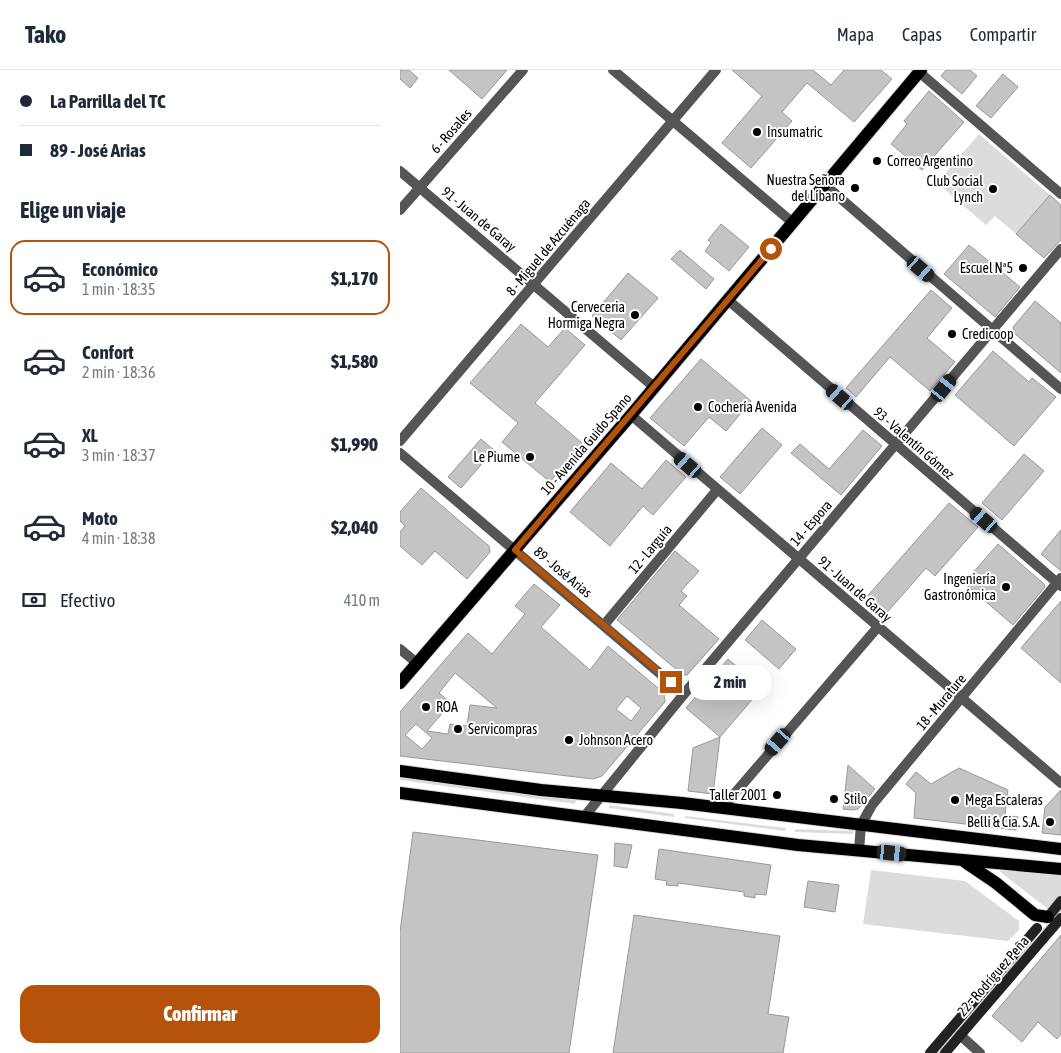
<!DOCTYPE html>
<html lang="es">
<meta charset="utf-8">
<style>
:root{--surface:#fff;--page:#f6f6f7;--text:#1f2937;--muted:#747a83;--line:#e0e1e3;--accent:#b45309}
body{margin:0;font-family:"Asap Condensed",sans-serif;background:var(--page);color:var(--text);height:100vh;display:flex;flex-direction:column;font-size:19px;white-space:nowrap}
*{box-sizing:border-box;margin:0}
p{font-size:16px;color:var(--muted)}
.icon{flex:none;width:28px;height:28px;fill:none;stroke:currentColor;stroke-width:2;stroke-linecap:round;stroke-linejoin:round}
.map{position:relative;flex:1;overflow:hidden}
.panel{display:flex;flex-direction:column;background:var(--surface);width:400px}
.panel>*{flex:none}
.hud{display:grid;align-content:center;height:110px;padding:0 20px;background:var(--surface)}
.end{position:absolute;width:22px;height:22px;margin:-11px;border:6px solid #b45309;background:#fff;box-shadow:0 0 0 2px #fff}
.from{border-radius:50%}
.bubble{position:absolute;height:35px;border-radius:15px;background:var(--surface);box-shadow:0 5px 20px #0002;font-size:16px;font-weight:800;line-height:35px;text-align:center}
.car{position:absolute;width:15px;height:30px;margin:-15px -8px;border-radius:6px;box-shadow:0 0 4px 1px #0007;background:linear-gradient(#222 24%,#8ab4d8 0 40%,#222 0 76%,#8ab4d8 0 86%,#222 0)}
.hud b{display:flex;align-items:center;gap:18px;height:48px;font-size:19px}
.hud b+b{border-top:1px solid var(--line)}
.hud i{width:12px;height:12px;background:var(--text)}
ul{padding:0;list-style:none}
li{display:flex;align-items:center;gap:15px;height:75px;margin:0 10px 8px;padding:0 10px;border:2px solid transparent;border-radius:15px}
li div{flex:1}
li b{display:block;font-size:19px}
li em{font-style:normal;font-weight:800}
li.current{border-color:var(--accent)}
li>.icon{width:45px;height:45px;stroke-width:1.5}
h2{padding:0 20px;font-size:22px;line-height:60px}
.pay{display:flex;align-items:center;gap:12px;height:55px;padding:0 20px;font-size:19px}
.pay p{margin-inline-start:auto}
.cta{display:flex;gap:10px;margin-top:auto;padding:10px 20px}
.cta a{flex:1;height:58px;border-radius:15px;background:var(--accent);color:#fff;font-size:20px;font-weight:800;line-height:58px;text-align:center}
header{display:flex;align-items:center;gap:30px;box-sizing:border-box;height:70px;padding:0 25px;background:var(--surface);border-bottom:1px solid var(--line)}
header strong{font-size:24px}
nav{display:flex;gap:28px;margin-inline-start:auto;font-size:18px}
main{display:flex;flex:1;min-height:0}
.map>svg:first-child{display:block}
.green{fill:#dcdcdc}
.building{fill:#c4c4c4;stroke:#999;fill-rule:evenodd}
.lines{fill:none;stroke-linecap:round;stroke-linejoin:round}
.primary-casing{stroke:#dbdbdb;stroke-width:14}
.minor{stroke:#555;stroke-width:10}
.tertiary{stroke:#555;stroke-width:10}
.secondary{stroke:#222;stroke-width:10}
.primary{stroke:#000;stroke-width:12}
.route{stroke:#b45309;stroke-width:6}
.poi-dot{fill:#000;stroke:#fff;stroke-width:2}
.labels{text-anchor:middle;stroke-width:4;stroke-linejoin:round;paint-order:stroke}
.street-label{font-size:14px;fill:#000;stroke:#fff}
.poi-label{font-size:14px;fill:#000;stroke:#fff;text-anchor:start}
</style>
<header>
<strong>Tako</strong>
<nav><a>Mapa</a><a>Capas</a><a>Compartir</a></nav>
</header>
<main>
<section class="panel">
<div class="hud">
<b><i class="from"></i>La Parrilla del TC</b>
<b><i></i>89 - José Arias</b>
</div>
<h2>Elige un viaje</h2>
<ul>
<li class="current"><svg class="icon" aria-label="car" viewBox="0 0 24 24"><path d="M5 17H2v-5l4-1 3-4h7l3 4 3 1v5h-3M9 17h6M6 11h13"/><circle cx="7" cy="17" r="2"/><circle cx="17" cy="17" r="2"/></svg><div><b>Económico</b><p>1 min · 18:35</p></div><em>$1,170</em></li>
<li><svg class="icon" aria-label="car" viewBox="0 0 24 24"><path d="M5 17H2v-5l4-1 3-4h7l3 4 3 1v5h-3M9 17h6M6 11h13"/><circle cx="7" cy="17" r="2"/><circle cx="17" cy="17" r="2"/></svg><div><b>Confort</b><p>2 min · 18:36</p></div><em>$1,580</em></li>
<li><svg class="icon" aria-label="car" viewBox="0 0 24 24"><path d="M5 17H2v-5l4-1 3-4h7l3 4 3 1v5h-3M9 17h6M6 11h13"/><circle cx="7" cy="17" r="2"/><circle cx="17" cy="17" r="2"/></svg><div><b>XL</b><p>3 min · 18:37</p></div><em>$1,990</em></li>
<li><svg class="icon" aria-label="car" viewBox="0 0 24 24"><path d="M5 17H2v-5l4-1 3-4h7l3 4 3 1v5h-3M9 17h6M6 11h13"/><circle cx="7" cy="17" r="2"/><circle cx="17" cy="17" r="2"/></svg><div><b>Moto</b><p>4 min · 18:38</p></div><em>$2,040</em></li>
</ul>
<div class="pay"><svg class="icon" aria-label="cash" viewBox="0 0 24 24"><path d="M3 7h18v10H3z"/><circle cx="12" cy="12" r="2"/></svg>Efectivo<p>410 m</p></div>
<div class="cta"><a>Confirmar</a></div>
</section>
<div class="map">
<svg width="661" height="983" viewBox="0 0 661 983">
<rect width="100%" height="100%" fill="#fff"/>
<g class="green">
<path d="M 579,64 L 650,125 L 616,164 L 595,146 L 586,155 L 537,113 Z"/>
<path d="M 0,707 L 176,730 L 175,734 L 0,710 Z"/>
<path d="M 209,735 L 274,744 L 274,747 L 209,738 Z"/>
<path d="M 285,746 L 386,758 L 385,761 L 285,748 Z"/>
<path d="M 395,759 L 453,761 L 453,764 L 395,762 Z"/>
<path d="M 602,798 L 661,803 L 661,826 L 648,839 L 599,801 Z"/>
<path d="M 471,800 L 565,811 L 619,851 L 619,860 L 608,871 L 463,854 Z"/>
<path d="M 661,838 L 661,842 L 541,983 L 536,983 Z"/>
</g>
<g class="building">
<path d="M 0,0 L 9,0 L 18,8 L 10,18 L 0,9 Z"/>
<path d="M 49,0 L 107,0 L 82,29 Z"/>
<path d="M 332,0 L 413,0 L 431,15 L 444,0 L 481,0 L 492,9 L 454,52 L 407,13 L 382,42 L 392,51 L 351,98 L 322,73 L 362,26 Z"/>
<path d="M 546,0 L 570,0 L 577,6 L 562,24 L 541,6 Z"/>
<path d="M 603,4 L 618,17 L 591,48 L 576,36 Z"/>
<path d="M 529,21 L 564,52 L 522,100 L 491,74 L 507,54 L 504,51 Z"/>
<path d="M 650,125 L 661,135 L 661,170 L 644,188 L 616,164 Z"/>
<path d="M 321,154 L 349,177 L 329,201 L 305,181 L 311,173 L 308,170 Z"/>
<path d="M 569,175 L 620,217 L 595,247 L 544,204 Z"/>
<path d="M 280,180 L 314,209 L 306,219 L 271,189 Z"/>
<path d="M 228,203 L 258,228 L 221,270 L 192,246 Z"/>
<path d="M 531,220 L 552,238 L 527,268 L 555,292 L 530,321 L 490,287 L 456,327 L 446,318 Z"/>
<path d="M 635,231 L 661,253 L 661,303 L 614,263 L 613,257 Z"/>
<path d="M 121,254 L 148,277 L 165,258 L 185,275 L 135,333 L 182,373 L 150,412 L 102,372 L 118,353 L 70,313 Z"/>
<path d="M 593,281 L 629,312 L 632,308 L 656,327 L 614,376 L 555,325 Z"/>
<path d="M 301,289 L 351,331 L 326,361 L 309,347 L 284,376 L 250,348 Z"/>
<path d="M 362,358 L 382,375 L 340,424 L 320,407 Z"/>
<path d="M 463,360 L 482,376 L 441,425 L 391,383 L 400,374 L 429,399 Z"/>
<path d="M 81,369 L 94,380 L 61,418 L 48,407 Z"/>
<path d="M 624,384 L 644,401 L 602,450 L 582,433 Z"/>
<path d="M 266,390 L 286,407 L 253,445 L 243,436 L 210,476 L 170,442 L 211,393 L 242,419 Z"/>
<path d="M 21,418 L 89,476 L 90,482 L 67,509 L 35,481 L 22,495 L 0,476 L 0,462 L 5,456 L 0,451 L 0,442 Z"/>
<path d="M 549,433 L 578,457 L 535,506 L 526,498 L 483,547 L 464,530 Z"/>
<path d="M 661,460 L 661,501 L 641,484 Z"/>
<path d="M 598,474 L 644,514 L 645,517 L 613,555 L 564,513 Z"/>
<path d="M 275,481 L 299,501 L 281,521 L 287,526 L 279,535 L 319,569 L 287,605 L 283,605 L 217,550 Z"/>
<path d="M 134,514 L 160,535 L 141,557 L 190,600 L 208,576 L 264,623 L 265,632 L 202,706 L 193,709 L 0,686 L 0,642 L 68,563 L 92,584 L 125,544 L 115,536 ZM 55,603 L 97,638 L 70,635 L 67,656 L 50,654 L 48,664 L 27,661 L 51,633 L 39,623 ZM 227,626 L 241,638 L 231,651 L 216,639 ZM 16,654 L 32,668 L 22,679 L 5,665 Z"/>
<path d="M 661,531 L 661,613 L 621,578 Z"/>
<path d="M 362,550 L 396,579 L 379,599 L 345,570 Z"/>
<path d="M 328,589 L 362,618 L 320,667 L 286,638 Z"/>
<path d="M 320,667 L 313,724 L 288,721 L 293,678 Z"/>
<path d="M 448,695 L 475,719 L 458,739 L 453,740 L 443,739 Z"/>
<path d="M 559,698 L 608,720 L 605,745 L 618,747 L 616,760 L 514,748 L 516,723 L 506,714 L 516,702 L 531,714 Z"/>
<path d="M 661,720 L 661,765 L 642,763 L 645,737 Z"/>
<path d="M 13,762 L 198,785 L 169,983 L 0,983 L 0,862 Z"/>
<path d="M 215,773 L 232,775 L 227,798 L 214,796 Z"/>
<path d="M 259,779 L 371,795 L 366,825 L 355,824 L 355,828 L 344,826 L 344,822 L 278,813 L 278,816 L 266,815 L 267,811 L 255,809 Z"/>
<path d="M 408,811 L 439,815 L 435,842 L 404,837 Z"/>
<path d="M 234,845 L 380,866 L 368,944 L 389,947 L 383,983 L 213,983 Z"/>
<path d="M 661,865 L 661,964 L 657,969 L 638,952 L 622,972 L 592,946 Z"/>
</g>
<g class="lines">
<g class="primary-casing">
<g id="primary">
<path d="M 0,613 L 231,345 L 521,0"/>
<path d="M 0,701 L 141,720 L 282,733 L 661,779"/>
<path d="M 0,723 L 398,775 L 661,799"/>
<path d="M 565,792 L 596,813 L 635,845 L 648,847"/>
</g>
</g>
<g class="minor">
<path d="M 519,2 L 661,124"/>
<path d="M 0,101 L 254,317"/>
<path d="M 425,115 L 661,319"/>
<path d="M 0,140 L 123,0"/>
<path d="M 328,230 L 661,516"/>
<path d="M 231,345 L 661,713"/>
<path d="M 0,371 L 316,0"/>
<path d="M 0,383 L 284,624"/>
<path d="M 204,555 L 317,420"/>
<path d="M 0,579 L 18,594"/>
<path d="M 325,738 L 329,730 L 477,558"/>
<path d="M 184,747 L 284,624 L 661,179"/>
<path d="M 459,780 L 461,755 L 472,735 L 661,508"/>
<path d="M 560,965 L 580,983"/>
</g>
<path class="tertiary" d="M 213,0 L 393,153"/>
<g class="secondary">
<path d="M 648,847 L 661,831"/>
<path d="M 530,983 L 637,858"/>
<path d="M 545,983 L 661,848"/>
</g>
<use href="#primary" class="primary"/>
</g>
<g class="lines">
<path class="route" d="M 271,612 L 115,480 L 371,179"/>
</g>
<g class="poi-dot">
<circle cx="357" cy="62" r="5"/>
<circle cx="477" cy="91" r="5"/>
<circle cx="455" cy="118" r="5"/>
<circle cx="593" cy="119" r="5"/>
<circle cx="623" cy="198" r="5"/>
<circle cx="235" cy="245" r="5"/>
<circle cx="552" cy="264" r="5"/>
<circle cx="298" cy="337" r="5"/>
<circle cx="130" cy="387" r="5"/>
<circle cx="606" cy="517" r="5"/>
<circle cx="26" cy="637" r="5"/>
<circle cx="58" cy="659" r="5"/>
<circle cx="169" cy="670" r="5"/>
<circle cx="377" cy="725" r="5"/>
<circle cx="434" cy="729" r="5"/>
<circle cx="555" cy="730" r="5"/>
<circle cx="650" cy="752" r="5"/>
</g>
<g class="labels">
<g class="street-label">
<text transform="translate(51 61) rotate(-49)" y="5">6 - Rosales</text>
<text transform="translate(79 149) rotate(40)" y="5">91 - Juan de Garay</text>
<text transform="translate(148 177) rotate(-50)" y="5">8 - Miguel de Azcuénaga</text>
<text transform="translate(514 373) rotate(41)" y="5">93 - Valentín Gómez</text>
<text transform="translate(186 374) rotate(-49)" y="5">10 - Avenida Guido Spano</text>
<text transform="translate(411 453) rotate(-49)" y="5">14 - Espora</text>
<text transform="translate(250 479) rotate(-50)" y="5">12 - Larguía</text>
<text transform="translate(163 502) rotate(40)" y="5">89 - José Arias</text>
<text transform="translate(455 519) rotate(41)" y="5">91 - Juan de Garay</text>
<text transform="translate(541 632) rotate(-50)" y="5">18 - Murature</text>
<text transform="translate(593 906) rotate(-49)" y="5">22 - Rodríguez Peña</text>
</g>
<g class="poi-label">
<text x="367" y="67">Insumatric</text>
<text x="487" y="96">Correo Argentino</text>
<text x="445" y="115" text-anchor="end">Nuestra Señora<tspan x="445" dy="16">del Líbano</tspan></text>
<text x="583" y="116" text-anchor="end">Club Social<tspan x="583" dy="16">Lynch</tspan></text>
<text x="613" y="203" text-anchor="end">Escuel Nª5</text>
<text x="225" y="242" text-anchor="end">Cerveceria<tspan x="225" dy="16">Hormiga Negra</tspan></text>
<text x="562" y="269">Credicoop</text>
<text x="308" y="342">Cochería Avenida</text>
<text x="120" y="392" text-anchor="end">Le Piume</text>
<text x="596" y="514" text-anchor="end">Ingeniería<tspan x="596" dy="16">Gastronómica</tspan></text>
<text x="36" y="642">ROA</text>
<text x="68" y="664">Servicompras</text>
<text x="179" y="675">Johnson Acero</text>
<text x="367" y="730" text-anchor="end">Taller 2001</text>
<text x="444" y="734">Stilo</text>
<text x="565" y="735">Mega Escaleras</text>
<text x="640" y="757" text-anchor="end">Belli &amp; Cia. S.A.</text>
</g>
</g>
</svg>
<i class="end from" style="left:371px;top:179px"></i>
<i class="end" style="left:271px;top:612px"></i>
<div class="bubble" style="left:289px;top:595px;width:82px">2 min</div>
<i class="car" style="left:521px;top:199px;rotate:131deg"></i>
<i class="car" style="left:544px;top:318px;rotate:39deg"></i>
<i class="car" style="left:440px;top:327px;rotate:311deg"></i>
<i class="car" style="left:288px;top:395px;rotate:311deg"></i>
<i class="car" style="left:584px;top:450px;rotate:311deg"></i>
<i class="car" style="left:378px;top:672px;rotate:221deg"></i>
<i class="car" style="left:492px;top:783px;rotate:96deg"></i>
</div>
</main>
